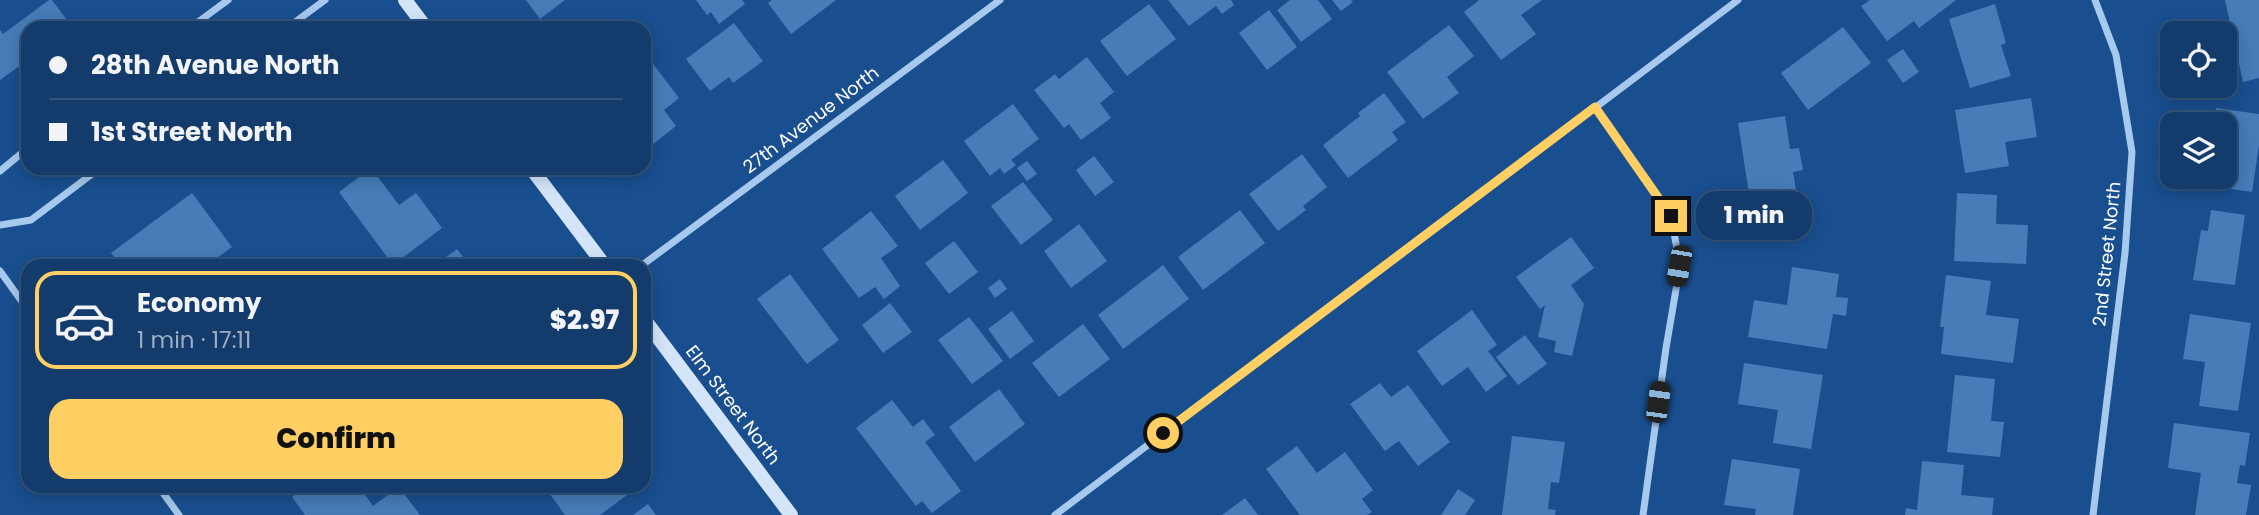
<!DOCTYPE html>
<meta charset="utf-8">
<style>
:root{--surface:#133b6b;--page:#1c4271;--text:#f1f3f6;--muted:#9dadc1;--line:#32557e;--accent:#ffcf64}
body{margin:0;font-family:Poppins,sans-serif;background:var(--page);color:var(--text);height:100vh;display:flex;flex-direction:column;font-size:26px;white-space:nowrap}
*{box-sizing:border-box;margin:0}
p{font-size:23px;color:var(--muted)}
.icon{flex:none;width:38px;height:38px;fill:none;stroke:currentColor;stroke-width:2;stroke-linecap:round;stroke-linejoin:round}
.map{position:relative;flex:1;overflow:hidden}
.details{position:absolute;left:21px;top:259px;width:630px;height:234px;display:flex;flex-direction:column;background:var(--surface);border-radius:21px;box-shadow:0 4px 18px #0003,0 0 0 2px var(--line)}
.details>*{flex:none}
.banner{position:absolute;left:21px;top:21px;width:630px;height:154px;border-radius:21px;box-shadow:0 4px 18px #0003,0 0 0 2px var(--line);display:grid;align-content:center;height:154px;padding:0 28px;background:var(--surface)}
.controls{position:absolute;left:2160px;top:21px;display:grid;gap:14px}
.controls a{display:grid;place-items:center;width:77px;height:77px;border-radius:14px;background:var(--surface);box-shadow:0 4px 18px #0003,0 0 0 2px var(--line);font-size:35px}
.end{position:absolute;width:32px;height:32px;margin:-16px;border:9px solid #ffcf64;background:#111;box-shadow:0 0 0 4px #111}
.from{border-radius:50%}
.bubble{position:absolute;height:49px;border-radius:21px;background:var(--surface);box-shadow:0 4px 18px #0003,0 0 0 2px var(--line);font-size:23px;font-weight:800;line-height:49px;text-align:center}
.car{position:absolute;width:21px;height:42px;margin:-21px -10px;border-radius:9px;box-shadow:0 0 5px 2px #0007;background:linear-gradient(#222 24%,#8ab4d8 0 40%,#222 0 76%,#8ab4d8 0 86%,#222 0)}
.banner b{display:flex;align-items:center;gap:24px;height:66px;font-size:26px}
.banner b+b{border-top:2px solid var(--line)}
.banner i{width:18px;height:18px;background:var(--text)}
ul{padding:12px 0 0;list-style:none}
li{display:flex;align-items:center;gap:21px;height:98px;margin:0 14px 10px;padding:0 14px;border:4px solid transparent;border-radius:21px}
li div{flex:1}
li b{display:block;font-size:26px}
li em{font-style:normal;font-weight:800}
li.on{border-color:var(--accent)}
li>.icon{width:63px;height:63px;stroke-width:1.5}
.primary-button{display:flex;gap:14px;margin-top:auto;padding:14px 28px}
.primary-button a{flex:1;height:80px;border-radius:21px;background:var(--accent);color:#111;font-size:28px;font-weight:800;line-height:80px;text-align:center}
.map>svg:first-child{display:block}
.building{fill:#467cb8}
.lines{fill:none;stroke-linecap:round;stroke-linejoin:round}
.street{stroke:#a7c9ee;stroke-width:7}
.secondary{stroke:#d4e5fa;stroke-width:14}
.route{stroke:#ffcf64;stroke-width:9}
.labels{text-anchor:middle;stroke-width:6;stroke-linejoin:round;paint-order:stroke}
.street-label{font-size:18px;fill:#fff;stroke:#194f8f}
</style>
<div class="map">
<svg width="2259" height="515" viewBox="0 0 2259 515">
<rect width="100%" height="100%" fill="#194f8f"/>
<g class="building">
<path d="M 49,0 L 52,0 L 73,28 L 28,28 L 28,68 L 23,72 L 18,67 L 0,80 L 0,30 L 3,34 Z"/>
<path d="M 526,0 L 565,0 L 540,19 Z"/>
<path d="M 696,0 L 742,0 L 745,4 L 719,24 L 711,12 L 707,15 Z"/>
<path d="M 772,0 L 836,0 L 791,34 L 768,3 Z"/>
<path d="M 1168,0 L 1231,0 L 1234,5 L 1222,14 L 1216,6 L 1189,26 Z"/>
<path d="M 1290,0 L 1318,0 L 1332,19 L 1301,42 L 1277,10 Z"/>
<path d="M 1332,0 L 1351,0 L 1353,2 L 1341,11 Z"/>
<path d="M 1479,0 L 1542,0 L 1521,15 L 1536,34 L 1501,60 L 1464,12 Z"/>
<path d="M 1870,0 L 1956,0 L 1919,28 L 1914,21 L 1887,41 L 1861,6 Z"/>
<path d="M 2225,0 L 2259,0 L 2259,78 L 2243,82 Z"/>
<path d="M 1149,4 L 1176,39 L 1127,76 L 1100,41 Z"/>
<path d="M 1995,4 L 2006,43 L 2001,45 L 2011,76 L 1970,88 L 1949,19 Z"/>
<path d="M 1269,10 L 1297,47 L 1267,70 L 1239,33 Z"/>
<path d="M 734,23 L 763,61 L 733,83 L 729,77 L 710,91 L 686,59 Z"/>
<path d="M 1449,25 L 1474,56 L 1447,77 L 1459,93 L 1423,119 L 1387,72 Z"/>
<path d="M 1843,27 L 1871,63 L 1808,110 L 1781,73 Z"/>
<path d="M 1903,49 L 1919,72 L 1903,83 L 1887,60 Z"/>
<path d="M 1087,57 L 1114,92 L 1100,103 L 1111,118 L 1081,140 L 1069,124 L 1064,128 L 1034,90 L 1055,74 L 1059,79 Z"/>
<path d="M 653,64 L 679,98 L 664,110 L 676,126 L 644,151 L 644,72 Z"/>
<path d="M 1384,93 L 1406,122 L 1392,132 L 1398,140 L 1348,178 L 1323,145 L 1360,116 L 1358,113 Z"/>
<path d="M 2031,98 L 2037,137 L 2005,142 L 2009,166 L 1965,173 L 1955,110 Z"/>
<path d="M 1013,104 L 1039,139 L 1011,160 L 1016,165 L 1004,174 L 1000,168 L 990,176 L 964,141 Z"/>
<path d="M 2216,108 L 2259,114 L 2259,145 L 2252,192 L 2205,185 L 2206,177 L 2224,177 L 2224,124 L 2214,124 Z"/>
<path d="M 1785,116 L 1790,149 L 1799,148 L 1803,170 L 1793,172 L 1802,225 L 1755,232 L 1738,123 Z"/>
<path d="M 1302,154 L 1327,187 L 1303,206 L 1306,210 L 1278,231 L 1249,194 Z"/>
<path d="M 1094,156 L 1114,182 L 1095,196 L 1076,170 Z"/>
<path d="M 943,160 L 968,193 L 920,230 L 895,196 Z"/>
<path d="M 1027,161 L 1037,174 L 1027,181 L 1017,168 Z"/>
<path d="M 371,168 L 399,205 L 416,193 L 442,228 L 393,265 L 339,192 Z"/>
<path d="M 1023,182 L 1053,220 L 1021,245 L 991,206 Z"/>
<path d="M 192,193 L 232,247 L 206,266 L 121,266 L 111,253 Z"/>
<path d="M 1957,193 L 1997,195 L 1996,224 L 2028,225 L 2026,264 L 1954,261 Z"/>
<path d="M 1240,210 L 1265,243 L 1203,290 L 1178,257 Z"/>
<path d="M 2211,210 L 2245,215 L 2235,285 L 2193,280 L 2201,230 L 2208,231 Z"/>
<path d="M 871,211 L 898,246 L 881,258 L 900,286 L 884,299 L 875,287 L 859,298 L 822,249 Z"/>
<path d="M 1079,224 L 1107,261 L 1071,288 L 1044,251 Z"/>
<path d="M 1571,237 L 1594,268 L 1571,285 L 1584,304 L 1572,356 L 1554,352 L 1556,341 L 1538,337 L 1545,305 L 1540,309 L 1516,277 Z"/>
<path d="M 954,241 L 978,272 L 949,294 L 925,263 Z"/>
<path d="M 457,249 L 470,266 L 434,266 Z"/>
<path d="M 1163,265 L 1189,299 L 1123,349 L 1098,315 Z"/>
<path d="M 1792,267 L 1839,274 L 1836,297 L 1848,298 L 1846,316 L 1833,314 L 1827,349 L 1748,337 L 1754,300 L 1787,305 Z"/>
<path d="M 790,274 L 839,340 L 807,364 L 757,299 Z"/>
<path d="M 1946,275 L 1991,281 L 1986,315 L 2019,319 L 2013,363 L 1941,354 L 1944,327 L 1940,327 Z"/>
<path d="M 1000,279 L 1007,289 L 995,298 L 988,288 Z"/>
<path d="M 890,303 L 912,332 L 883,353 L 862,325 Z"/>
<path d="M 1472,310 L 1497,345 L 1488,351 L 1507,376 L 1486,392 L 1468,367 L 1442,386 L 1417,351 Z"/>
<path d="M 1012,311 L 1034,341 L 1010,359 L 988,329 Z"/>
<path d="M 2190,314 L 2251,323 L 2238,411 L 2199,406 L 2205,362 L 2183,359 Z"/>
<path d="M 969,317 L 1003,361 L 972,384 L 938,340 Z"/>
<path d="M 1083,324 L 1110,359 L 1059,397 L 1032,363 Z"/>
<path d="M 1525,335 L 1547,364 L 1518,385 L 1496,357 Z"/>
<path d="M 1744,363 L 1823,375 L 1811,449 L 1773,443 L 1778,410 L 1738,404 Z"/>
<path d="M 1955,375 L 1995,379 L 1991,421 L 2004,422 L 2000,457 L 1947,452 Z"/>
<path d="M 1380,383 L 1391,397 L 1408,385 L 1450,442 L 1418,466 L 1399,441 L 1385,451 L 1350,404 Z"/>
<path d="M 999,389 L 1025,424 L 975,462 L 949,427 Z"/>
<path d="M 892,400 L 913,427 L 923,419 L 935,435 L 925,442 L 961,491 L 932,513 L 922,501 L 916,506 L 856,428 Z"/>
<path d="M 2174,423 L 2250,433 L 2245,466 L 2240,465 L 2237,483 L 2251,485 L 2246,515 L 2195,515 L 2201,473 L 2168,468 Z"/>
<path d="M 1512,436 L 1565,442 L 1559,483 L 1551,482 L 1548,509 L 1556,510 L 1555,515 L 1502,515 Z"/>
<path d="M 1297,446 L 1317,473 L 1345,452 L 1373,490 L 1362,499 L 1372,512 L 1367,515 L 1300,515 L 1266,469 Z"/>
<path d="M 1732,459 L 1800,469 L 1793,515 L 1755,515 L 1756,509 L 1724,505 Z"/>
<path d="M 1922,461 L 1964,465 L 1961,495 L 1994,498 L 1992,515 L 1905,515 L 1906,508 L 1917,510 Z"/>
<path d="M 307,486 L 359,486 L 373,506 L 399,487 L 420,515 L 305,515 L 292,497 Z"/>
<path d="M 544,486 L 627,486 L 631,492 L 600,515 L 565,515 Z"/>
<path d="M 1458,489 L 1475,500 L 1465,515 L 1441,515 Z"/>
<path d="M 1245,498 L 1258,515 L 1222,515 Z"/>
<path d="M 648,504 L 656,515 L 633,515 Z"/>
</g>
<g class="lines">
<g class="street">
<path d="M 190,28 L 228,0"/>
<path d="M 287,28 L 325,0"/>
<path d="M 1595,107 L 1671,216 L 1680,266 L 1666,348 L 1643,515"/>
<path d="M 0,171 L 28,148"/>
<path d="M 0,225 L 31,220 L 100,168"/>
<path d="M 641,266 L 1000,0"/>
<path d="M 0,271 L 28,310"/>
<path d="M 158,486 L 179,515"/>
<path d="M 1055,515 L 1738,0"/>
<path d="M 2093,515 L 2125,253 L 2132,152 L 2116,55 L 2095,0"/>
</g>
<g class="secondary">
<path d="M 405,0 L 426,28"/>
<path d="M 531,168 L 605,266"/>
<path d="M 644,319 L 791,515"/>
</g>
</g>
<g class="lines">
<path class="route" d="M 1163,433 L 1595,107 L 1671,216"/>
</g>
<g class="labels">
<g class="street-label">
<text transform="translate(811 120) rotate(-37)" y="6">27th Avenue North</text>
<text transform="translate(2107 254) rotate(-84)" y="6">2nd Street North</text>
<text transform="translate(733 405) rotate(53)" y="6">Elm Street North</text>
</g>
</g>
</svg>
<div class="controls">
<a><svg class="icon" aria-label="locate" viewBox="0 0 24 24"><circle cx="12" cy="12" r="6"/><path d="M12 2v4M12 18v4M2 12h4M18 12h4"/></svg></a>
<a><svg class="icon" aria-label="layers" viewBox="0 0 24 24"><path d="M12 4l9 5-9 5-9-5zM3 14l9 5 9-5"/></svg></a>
</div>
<i class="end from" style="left:1163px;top:433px"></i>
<i class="end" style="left:1671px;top:216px"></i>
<div class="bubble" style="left:1696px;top:191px;width:116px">1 min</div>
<i class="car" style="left:1679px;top:266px;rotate:190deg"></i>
<i class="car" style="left:1658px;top:402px;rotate:8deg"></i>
<div class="banner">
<b><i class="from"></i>28th Avenue North</b>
<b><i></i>1st Street North</b>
</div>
<section class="details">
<ul>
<li class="on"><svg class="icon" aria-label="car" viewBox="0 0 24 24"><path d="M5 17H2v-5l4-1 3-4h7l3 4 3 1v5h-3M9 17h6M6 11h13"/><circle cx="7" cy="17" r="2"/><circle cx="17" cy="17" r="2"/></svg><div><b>Economy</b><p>1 min · 17:11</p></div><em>$2.97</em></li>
</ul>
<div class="primary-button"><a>Confirm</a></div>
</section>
</div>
